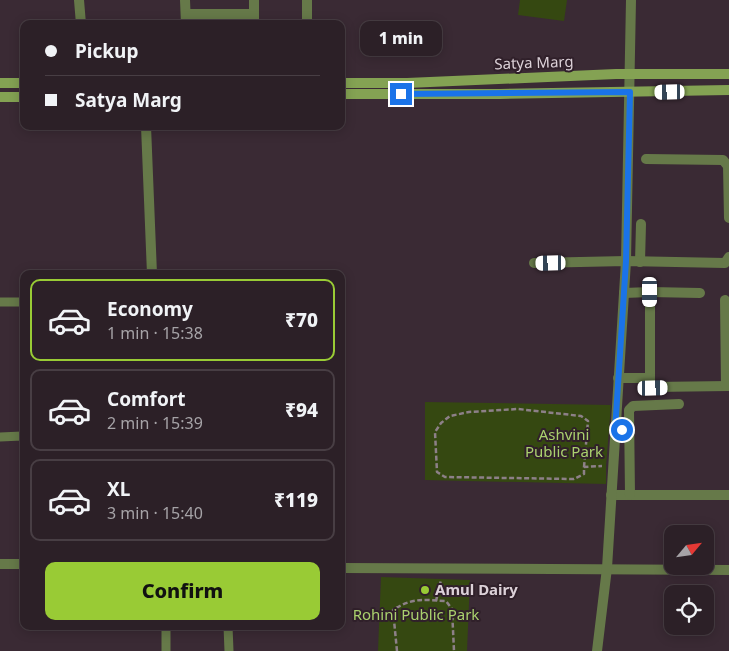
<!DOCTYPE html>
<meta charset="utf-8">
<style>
:root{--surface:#2c2027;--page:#382d33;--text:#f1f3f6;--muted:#a6a3a7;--line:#483e44;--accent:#99cb35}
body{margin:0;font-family:"Noto Sans",sans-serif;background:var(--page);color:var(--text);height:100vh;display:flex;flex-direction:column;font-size:19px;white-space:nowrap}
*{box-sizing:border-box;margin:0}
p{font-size:16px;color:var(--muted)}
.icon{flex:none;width:28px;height:28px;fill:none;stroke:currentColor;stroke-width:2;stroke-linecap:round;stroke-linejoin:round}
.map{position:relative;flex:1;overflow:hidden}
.sheet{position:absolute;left:20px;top:270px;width:325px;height:360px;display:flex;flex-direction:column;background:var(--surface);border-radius:10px;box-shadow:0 2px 12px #0003,0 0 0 1px var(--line)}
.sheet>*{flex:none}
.hud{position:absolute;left:20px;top:20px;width:325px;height:110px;border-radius:10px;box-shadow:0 2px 12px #0003,0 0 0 1px var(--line);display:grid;align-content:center;height:110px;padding:0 25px;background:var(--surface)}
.needle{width:32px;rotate:61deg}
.fabs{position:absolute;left:664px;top:525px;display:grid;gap:10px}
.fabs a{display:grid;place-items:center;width:50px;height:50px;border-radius:10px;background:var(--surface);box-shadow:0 2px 12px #0003,0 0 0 1px var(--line);font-size:25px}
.end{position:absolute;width:22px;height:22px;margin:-11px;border:6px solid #1a73e8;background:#fff;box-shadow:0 0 0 2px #fff}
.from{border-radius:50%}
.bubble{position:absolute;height:35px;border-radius:10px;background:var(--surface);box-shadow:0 2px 12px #0003,0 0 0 1px var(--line);font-size:16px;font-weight:800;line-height:35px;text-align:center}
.car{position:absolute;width:15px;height:30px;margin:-15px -8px;border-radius:6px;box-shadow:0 0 4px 1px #0007;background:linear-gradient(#fff 24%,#345 0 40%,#fff 0 76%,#345 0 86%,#fff 0)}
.hud b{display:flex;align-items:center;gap:18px;height:48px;font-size:19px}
.hud b+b{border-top:1px solid var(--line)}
.hud i{width:12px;height:12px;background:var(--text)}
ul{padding:9px 0 0;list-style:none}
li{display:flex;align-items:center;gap:15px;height:82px;margin:0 10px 8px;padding:0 15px;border:2px solid var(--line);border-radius:10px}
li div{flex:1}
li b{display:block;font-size:19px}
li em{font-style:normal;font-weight:800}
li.selected{border-color:var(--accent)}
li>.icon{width:45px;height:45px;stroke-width:1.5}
.primary-button{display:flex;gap:10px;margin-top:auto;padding:10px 25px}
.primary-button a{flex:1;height:58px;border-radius:10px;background:var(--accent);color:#111;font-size:20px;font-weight:800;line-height:58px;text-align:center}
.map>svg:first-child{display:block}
.green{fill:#354811}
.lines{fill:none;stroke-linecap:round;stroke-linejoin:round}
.path{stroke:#8d8088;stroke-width:2.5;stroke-dasharray:5 2.5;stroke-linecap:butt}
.service{stroke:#667949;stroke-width:9}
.minor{stroke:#667949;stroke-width:10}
.tertiary{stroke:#667949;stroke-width:10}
.secondary{stroke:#84a253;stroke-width:10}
.route{stroke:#1a73e8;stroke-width:6}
.poi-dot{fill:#99cb35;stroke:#30202a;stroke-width:2}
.labels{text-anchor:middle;stroke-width:4;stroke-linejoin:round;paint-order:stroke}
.street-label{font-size:15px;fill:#dcd1d8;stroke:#30202a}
.park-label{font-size:15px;fill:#aad16e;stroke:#30202a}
.poi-label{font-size:15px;font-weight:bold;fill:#dcd1d8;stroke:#30202a;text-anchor:start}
</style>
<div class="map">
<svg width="729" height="651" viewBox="0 0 729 651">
<rect width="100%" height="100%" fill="#3a2a34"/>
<g class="green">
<path d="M 520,0 L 567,0 L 564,21 L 518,15 Z"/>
<path d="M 425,402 L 611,405 L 606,466 L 606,484 L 425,480 Z"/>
<path d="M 381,577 L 470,580 L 467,651 L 378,651 Z"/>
</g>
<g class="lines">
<g class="path">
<path d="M 584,467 L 588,421 L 581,416 L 518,409 L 469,412 L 450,416 L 441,423 L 435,432 L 437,472 L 445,477 L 574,479 L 584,474 L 584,467 L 602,466"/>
<path d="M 436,601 L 441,580"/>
<path d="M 397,651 L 393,610 C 413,597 423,600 446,601 L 452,609 L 454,651"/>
</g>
<g class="service">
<path d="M 0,302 L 24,302"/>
<path d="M 0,437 L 22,436 L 24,438"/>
<path d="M 228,626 L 229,651"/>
<path d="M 166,651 L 166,626"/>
</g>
<g class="minor">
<path d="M 79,0 L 81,24"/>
<path d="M 185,0 L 186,24"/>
<path d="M 254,0 L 254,24"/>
<path d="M 186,14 L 254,14"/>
<path d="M 307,24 L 307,0"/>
<path d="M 146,126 L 152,274"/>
<path d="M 646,159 L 723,160 L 728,166 L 729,218"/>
<path d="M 640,262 L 641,224"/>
<path d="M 534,263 L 626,261 L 725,263 L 729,257"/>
<path d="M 650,292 L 700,293"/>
<path d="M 624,293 L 650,292 L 650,385 L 653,387 L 729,386"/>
<path d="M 725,300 L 726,386"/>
<path d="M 618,378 L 650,378"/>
<path d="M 611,495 L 729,495"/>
<path d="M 630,495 L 629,410 L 633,406 L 679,404"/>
<path d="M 0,564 L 24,564"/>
<path d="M 341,568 L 729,570"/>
</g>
<path class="tertiary" d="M 597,651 L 607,568 L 626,261 L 631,0"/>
<g class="secondary">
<path d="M 0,83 L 24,83"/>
<path d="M 341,83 L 407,83 L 616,74 L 729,74"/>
<path d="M 341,94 L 500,94 L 729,90"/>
<path d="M 0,97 L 24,97"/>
</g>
</g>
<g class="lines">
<path class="route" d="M 401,94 L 630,92 L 626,261 L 615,431 L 622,430"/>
</g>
<circle class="poi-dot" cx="425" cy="590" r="5"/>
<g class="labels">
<g class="street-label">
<text transform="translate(534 63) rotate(-2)" y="5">Satya Marg</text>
</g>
<g class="park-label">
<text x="564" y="440">Ashvini<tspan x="564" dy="17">Public Park</tspan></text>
<text x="416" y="620">Rohini Public Park</text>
</g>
<g class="poi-label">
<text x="435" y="595">Amul Dairy</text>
</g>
</g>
</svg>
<div class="fabs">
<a><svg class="needle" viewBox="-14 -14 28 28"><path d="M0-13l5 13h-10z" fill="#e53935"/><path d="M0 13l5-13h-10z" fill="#a6a3a7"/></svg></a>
<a><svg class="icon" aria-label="locate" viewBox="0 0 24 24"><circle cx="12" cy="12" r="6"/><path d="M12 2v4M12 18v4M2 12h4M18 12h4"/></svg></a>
</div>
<i class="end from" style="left:622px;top:430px"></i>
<i class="end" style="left:401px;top:94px"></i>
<div class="bubble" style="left:360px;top:21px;width:82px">1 min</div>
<i class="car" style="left:670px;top:92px;rotate:269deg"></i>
<i class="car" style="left:551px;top:263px;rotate:269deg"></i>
<i class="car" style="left:650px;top:292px;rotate:180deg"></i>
<i class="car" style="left:653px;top:388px;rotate:89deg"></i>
<div class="hud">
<b><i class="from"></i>Pickup</b>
<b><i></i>Satya Marg</b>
</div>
<section class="sheet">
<ul>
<li class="selected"><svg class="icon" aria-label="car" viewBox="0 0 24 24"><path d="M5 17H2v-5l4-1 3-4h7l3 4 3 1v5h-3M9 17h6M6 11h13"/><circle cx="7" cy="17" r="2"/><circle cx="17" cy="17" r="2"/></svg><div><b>Economy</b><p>1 min · 15:38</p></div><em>₹70</em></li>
<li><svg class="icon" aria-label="car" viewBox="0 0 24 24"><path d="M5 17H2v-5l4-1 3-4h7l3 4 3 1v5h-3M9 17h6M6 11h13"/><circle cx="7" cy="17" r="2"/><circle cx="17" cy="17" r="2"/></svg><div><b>Comfort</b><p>2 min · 15:39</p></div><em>₹94</em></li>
<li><svg class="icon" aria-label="car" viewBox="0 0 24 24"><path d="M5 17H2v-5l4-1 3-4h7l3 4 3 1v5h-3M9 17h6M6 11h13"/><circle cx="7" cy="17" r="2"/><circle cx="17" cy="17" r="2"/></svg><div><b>XL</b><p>3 min · 15:40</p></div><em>₹119</em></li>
</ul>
<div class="primary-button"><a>Confirm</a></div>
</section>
</div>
